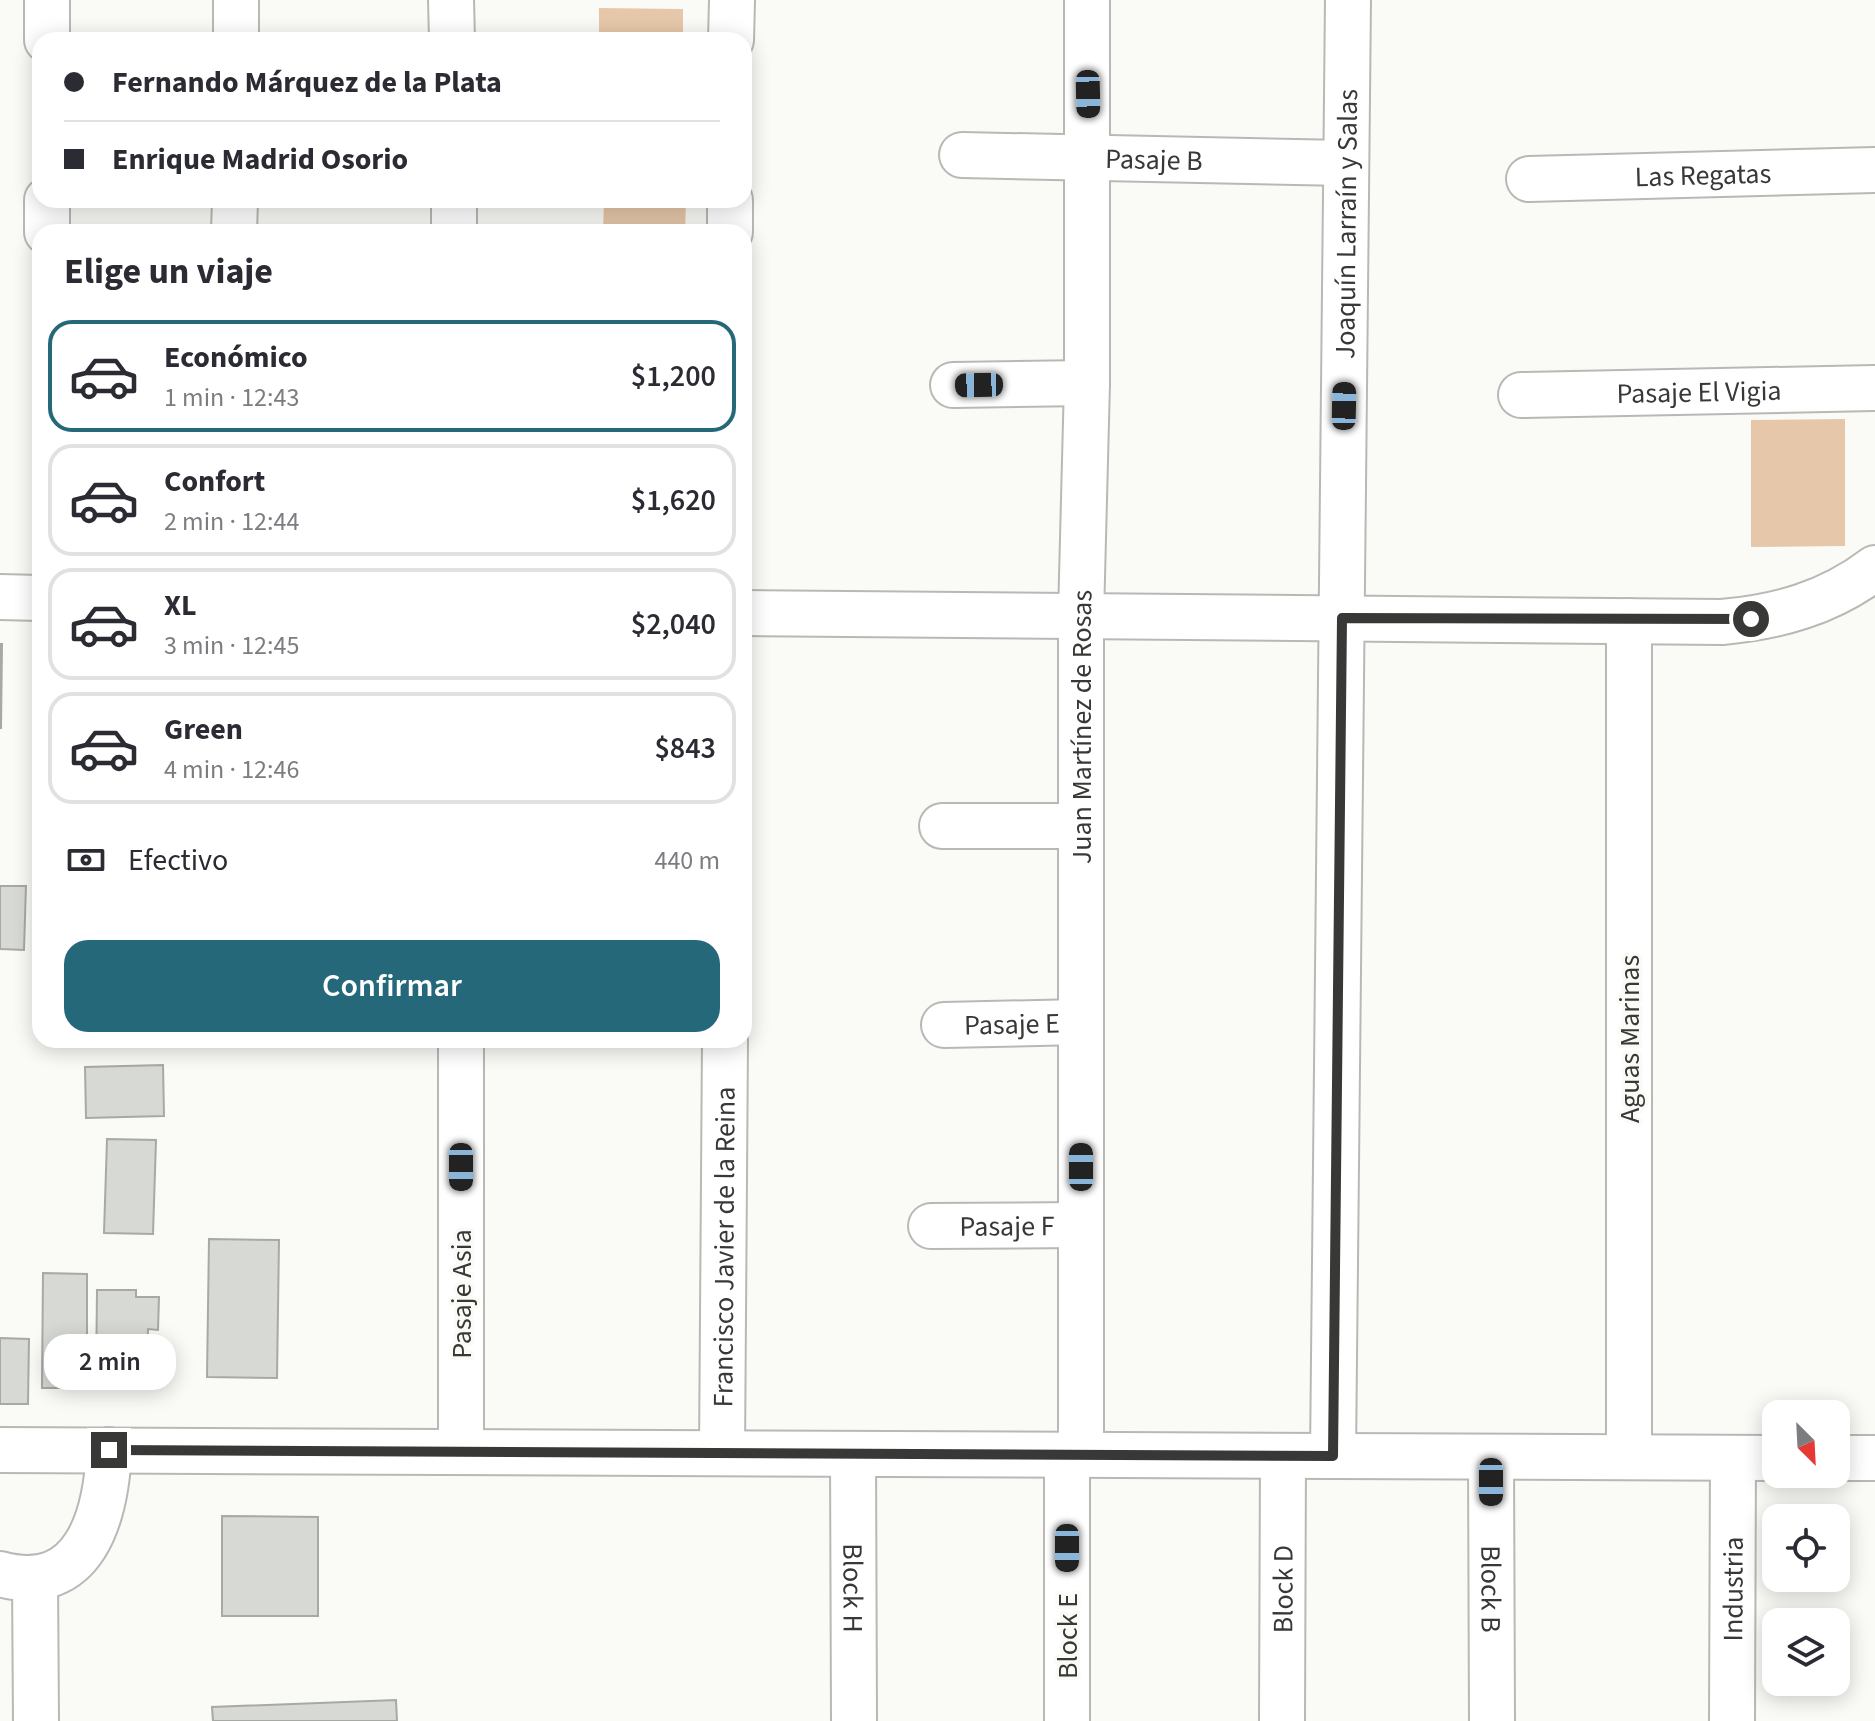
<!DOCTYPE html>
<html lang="es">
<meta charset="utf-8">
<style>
:root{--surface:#fff;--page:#f7f7f7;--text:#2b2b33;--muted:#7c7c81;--line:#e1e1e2;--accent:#246879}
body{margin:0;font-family:"Source Sans 3",sans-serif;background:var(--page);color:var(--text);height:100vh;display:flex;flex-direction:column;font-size:30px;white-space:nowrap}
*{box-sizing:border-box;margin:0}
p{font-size:26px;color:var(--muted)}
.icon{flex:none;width:44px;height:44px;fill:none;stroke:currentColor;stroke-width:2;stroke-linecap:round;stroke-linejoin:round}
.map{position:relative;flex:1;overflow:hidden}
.drawer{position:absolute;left:32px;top:224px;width:720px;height:824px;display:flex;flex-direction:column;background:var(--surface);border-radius:24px;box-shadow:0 4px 20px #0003}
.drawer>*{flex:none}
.top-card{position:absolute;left:32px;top:32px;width:720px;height:176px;border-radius:24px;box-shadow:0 4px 20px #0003;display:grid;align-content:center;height:176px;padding:0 32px;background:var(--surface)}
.needle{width:52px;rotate:156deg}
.tools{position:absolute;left:1762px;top:1400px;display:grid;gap:16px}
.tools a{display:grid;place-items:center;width:88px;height:88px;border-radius:16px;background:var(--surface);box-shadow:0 4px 20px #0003;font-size:40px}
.end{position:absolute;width:36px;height:36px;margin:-18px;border:10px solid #383836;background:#fff;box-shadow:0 0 0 4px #fff}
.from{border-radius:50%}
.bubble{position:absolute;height:56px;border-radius:24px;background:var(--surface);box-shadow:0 4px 20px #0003;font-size:26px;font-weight:600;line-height:56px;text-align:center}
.car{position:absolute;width:24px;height:48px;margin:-24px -12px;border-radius:10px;box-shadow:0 0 6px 2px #0007;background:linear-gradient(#222 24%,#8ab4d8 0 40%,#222 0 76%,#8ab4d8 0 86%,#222 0)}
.top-card b{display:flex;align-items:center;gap:28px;height:76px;font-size:30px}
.top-card b+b{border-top:2px solid var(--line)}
.top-card i{width:20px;height:20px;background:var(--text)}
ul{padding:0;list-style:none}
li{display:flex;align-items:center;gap:24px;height:112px;margin:0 16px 12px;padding:0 16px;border:4px solid var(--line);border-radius:24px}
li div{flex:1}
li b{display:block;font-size:30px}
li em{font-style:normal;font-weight:600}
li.on{border-color:var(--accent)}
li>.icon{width:72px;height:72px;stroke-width:1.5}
h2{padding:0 32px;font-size:36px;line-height:96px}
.pay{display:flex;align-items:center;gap:20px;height:88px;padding:0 32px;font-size:30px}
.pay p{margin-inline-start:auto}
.action{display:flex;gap:16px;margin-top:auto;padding:16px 32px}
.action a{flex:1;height:92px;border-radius:24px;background:var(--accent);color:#fff;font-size:32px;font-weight:600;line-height:92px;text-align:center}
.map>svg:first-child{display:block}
.green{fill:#e6c7a9}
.building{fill:#d7d9d5;stroke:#a7a9a6;stroke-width:2}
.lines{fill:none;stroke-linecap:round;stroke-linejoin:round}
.minor-casing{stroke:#b8b9b5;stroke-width:48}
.minor{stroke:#fff;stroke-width:44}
.route{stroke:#383836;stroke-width:10}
.labels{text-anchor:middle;stroke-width:7;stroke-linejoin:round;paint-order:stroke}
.street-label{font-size:28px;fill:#383836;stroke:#fafbf6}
</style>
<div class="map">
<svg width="1875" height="1721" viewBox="0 0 1875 1721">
<rect width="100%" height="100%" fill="#fafbf6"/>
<g class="green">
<path d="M 599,8 L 683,9 L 683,40 L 599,40 Z"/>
<path d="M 604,200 L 686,200 L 685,232 L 603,232 Z"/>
<path d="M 1845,419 L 1845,546 L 1751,547 L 1751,420 Z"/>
</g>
<g class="building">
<path d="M 0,644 L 2,644 L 1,728 L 0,728 Z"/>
<path d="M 0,886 L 26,886 L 24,950 L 0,949 Z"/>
<path d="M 163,1065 L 164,1116 L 86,1118 L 85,1067 Z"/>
<path d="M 107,1139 L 156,1140 L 153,1234 L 104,1233 Z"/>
<path d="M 209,1239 L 279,1240 L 277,1378 L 207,1377 Z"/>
<path d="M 43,1273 L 87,1274 L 87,1388 L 42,1388 Z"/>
<path d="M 97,1290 L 136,1290 L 136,1297 L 159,1297 L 158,1330 L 148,1329 L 147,1381 L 96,1380 Z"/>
<path d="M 0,1338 L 29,1339 L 28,1404 L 0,1404 Z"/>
<path d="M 222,1516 L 318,1517 L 318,1616 L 222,1616 Z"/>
<path d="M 396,1700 L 397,1721 L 213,1721 L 212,1707 Z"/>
</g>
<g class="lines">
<g class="minor-casing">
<g id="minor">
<path d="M 47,0 L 47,40"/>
<path d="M 451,0 L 452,40"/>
<path d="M 236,40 L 236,0"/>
<path d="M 731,40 L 732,0"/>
<path id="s1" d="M 962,155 L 1346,163"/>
<path id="s2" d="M 1529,179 L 1875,170"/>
<path d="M 47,200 L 47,232"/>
<path d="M 454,200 L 454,232"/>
<path d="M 234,232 L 235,200"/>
<path d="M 730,232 L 730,200"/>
<path d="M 953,385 L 1087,383"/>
<path id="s3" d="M 1521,395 L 1875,388"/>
<path d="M 0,597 L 40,598"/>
<path d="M 744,613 L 1722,622 C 1778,617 1829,603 1875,568"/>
<path d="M 1629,621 L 1629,1457"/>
<path d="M 942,826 L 1081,826"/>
<path id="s4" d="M 944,1025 L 1081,1022"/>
<path id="s5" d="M 931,1226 L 1081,1225"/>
<path d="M 0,1450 L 1776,1458"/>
<path d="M 461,1452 L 461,1040"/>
<path id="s6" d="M 722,1453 L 725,1040"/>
<path id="s7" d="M 853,1454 L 854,1721"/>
<path d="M 1067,1455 L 1067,1721"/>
<path id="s8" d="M 1081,1455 L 1081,616 L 1087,383 L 1087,0"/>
<path id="s9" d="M 1333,1456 L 1348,0"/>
<path id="s10" d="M 1491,1457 L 1492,1721"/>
<path d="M 1836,1458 L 1875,1458"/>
<path d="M 0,1574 C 85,1597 106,1516 109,1450"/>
<path d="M 35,1578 L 36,1721"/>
<path id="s11" d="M 1282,1721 L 1283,1456"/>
<path id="s12" d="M 1732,1721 L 1733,1458"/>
</g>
</g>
<use href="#minor" class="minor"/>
</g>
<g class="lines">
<path class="route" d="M 109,1450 L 1333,1456 L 1342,618 L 1751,619"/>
</g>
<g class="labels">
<g class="street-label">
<text dy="10" stroke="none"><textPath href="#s1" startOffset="192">Pasaje B</textPath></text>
<text dy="10" stroke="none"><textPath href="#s2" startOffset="174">Las Regatas</textPath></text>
<text dy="10" stroke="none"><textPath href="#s9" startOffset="1232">Joaquín Larraín y Salas</textPath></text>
<text dy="10" stroke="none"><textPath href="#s3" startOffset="178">Pasaje El Vigia</textPath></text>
<text dy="10" stroke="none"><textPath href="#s8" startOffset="728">Juan Martínez de Rosas</textPath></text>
<text dy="10" stroke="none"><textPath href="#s4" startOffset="68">Pasaje E</textPath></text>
<text transform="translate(1629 1039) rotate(-90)" y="10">Aguas Marinas</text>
<text dy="10" stroke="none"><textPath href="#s5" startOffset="76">Pasaje F</textPath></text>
<text dy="10" stroke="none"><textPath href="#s6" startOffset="206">Francisco Javier de la Reina</textPath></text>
<text transform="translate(461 1294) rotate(-90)" y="10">Pasaje Asia</text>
<text dy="10" stroke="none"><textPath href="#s7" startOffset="134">Block H</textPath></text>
<text dy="10" stroke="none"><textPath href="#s11" startOffset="132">Block D</textPath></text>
<text dy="10" stroke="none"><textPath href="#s10" startOffset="132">Block B</textPath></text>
<text dy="10" stroke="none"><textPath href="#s12" startOffset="132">Industria</textPath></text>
<text transform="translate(1067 1636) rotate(-90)" y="10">Block E</text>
</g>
</g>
</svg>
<div class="tools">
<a><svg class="needle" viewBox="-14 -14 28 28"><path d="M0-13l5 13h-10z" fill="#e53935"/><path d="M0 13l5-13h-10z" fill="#7c7c81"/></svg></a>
<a><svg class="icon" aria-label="locate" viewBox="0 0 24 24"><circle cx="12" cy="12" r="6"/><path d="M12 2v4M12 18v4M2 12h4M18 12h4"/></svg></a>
<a><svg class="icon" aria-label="layers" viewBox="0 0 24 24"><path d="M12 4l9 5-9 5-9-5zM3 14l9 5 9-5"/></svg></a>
</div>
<i class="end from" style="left:1751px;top:619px"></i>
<i class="end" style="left:109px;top:1450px"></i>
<div class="bubble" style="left:44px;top:1334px;width:132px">2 min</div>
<i class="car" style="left:1088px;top:94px;rotate:179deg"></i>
<i class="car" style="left:979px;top:385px;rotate:269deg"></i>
<i class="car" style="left:1344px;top:406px;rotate:1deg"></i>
<i class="car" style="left:461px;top:1167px;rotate:180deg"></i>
<i class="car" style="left:1081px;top:1167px;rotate:0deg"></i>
<i class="car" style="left:1491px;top:1482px;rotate:180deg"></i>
<i class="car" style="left:1067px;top:1548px;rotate:180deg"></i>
<div class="top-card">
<b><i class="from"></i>Fernando Márquez de la Plata</b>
<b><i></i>Enrique Madrid Osorio</b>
</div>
<section class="drawer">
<h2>Elige un viaje</h2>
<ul>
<li class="on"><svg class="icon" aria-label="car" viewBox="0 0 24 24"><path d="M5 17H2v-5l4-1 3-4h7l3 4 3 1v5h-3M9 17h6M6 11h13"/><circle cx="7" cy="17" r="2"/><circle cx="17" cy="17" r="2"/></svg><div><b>Económico</b><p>1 min · 12:43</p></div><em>$1,200</em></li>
<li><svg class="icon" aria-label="car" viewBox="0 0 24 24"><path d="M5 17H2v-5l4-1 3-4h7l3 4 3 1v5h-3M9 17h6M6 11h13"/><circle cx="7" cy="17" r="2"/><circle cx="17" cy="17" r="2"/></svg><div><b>Confort</b><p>2 min · 12:44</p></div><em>$1,620</em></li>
<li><svg class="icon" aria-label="car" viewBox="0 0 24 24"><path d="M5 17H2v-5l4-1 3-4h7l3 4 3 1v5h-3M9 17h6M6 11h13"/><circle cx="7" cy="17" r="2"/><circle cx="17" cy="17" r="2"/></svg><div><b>XL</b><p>3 min · 12:45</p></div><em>$2,040</em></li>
<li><svg class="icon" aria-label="car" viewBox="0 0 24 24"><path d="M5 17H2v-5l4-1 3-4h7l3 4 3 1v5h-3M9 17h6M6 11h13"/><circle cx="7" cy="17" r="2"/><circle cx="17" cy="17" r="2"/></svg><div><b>Green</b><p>4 min · 12:46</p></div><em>$843</em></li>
</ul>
<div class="pay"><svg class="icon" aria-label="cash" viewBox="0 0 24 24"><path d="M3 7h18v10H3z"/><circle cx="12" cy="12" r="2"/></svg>Efectivo<p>440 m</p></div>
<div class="action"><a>Confirmar</a></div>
</section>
</div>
